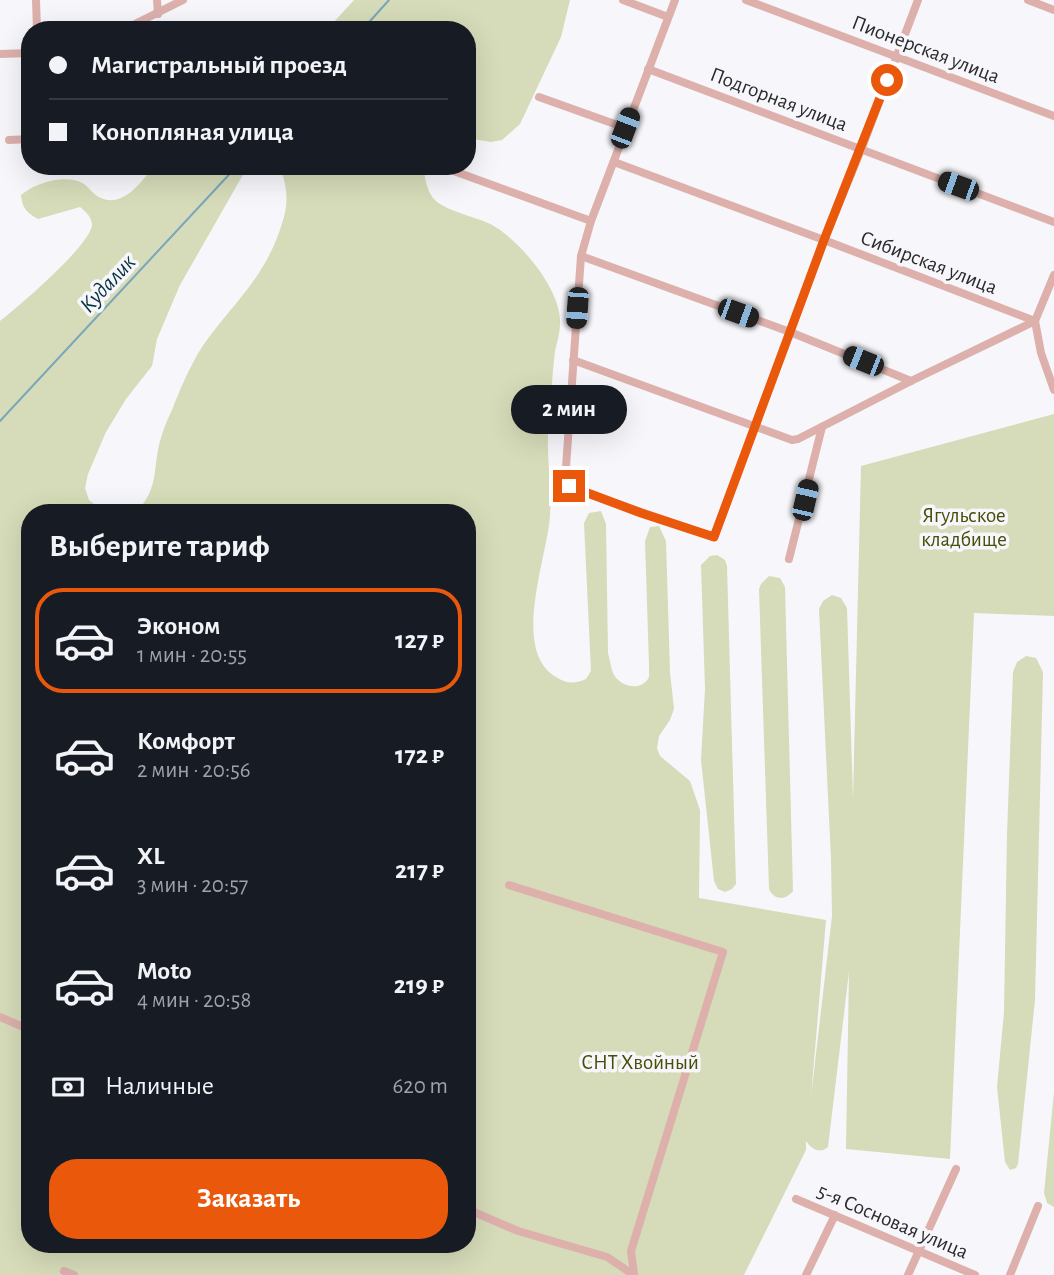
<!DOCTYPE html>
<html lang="ru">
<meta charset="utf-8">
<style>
:root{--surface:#171b24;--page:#20242c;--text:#f1f3f6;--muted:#9ea1a6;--line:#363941;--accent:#ea580c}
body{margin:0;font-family:"Alegreya Sans",sans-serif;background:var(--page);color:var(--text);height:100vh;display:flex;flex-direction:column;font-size:26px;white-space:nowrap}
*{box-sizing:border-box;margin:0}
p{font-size:23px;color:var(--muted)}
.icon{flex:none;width:38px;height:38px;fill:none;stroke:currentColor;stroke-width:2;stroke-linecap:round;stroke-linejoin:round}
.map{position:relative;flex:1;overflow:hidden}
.details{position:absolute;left:21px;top:504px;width:455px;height:749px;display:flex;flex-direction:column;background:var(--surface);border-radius:28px;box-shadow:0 7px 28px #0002}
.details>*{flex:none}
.guide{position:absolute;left:21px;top:21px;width:455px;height:154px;border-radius:28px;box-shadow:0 7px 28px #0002;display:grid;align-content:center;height:154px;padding:0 28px;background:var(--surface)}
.end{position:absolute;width:32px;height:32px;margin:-16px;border:9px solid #ea580c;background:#fff;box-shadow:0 0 0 4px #fff}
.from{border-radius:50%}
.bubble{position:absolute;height:49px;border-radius:24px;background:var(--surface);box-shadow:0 7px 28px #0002;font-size:23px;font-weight:700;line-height:49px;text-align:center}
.car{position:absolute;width:21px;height:42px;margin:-21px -10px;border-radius:9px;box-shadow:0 0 5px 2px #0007;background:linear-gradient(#222 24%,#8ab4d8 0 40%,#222 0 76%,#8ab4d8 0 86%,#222 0)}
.guide b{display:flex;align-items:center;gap:24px;height:66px;font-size:26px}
.guide b+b{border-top:2px solid var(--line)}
.guide i{width:18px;height:18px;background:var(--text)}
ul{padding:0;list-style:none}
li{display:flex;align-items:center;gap:21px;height:105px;margin:0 14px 10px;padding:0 14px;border:4px solid transparent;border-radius:28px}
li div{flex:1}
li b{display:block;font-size:26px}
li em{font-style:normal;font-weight:700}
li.selected{border-color:var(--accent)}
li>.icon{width:63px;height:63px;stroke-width:1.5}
h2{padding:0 28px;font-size:32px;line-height:84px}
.pay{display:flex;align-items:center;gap:18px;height:77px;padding:0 28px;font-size:26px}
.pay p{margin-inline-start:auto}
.cta{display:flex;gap:14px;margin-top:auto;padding:14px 28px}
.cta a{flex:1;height:80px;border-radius:28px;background:var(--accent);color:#fff;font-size:28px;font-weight:700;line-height:80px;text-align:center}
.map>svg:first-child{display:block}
.green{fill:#d6dbb9}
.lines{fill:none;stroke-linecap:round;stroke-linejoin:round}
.stream{stroke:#79a6ba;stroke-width:2}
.minor{stroke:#ddb0ac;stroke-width:8}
.route{stroke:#ea580c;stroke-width:9}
.labels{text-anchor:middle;stroke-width:7;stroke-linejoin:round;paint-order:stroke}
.street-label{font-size:21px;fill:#2b2b2d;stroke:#f7f7fb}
.park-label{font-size:21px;fill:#484d07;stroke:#f7f7fb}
.water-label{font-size:23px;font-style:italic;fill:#053140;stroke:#f7f7fb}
</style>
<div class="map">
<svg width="1054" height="1275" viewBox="0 0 1054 1275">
<rect width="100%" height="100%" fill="#f7f7fb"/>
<g class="green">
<path d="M 354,0 L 570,0 L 561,37 L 520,124 L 502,140 L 491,142 L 467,138 L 467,30 L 320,30 L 332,24 Z"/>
<path d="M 154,166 L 248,166 L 180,285 L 157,339 L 152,366 L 126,399 L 106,432 L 88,474 L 85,488 L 89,500 L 105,513 L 30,513 L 30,1244 L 467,1244 L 467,513 L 135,513 C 158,491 153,472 159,445 C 162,433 167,420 172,410 C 180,389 190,366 202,347 C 228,309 259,284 277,238 C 288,209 290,196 280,166 L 424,166 C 424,177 427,193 436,201 C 448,212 478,217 494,226 C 522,243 562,291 560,324 C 560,333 557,342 555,351 C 552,378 550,407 548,436 C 547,462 552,489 550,515 C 548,556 510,650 556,677 C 567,684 575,684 586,679 L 591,671 L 584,523 L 589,513 L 601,511 L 606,524 L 608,653 C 610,660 611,669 614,675 C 621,687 642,692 649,677 C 649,676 649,667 649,665 L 645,541 L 650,527 L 659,526 L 666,541 L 670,672 L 674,709 L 670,720 L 659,736 L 657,748 L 660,756 L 690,781 L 700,810 L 699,898 L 826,920 L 811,1097 L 832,916 L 831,859 L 819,609 L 823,601 L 832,595 L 841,598 L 847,608 L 853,798 L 861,466 L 1054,414 L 1054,616 L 974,613 L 950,1159 L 846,1149 L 849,972 L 828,1147 C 819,1155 811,1148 806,1141 L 806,1150 L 744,1275 L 0,1275 L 0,321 C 17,308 93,243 92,224 C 91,216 86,212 80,207 L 38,219 C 27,213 22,208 21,195 C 35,183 66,173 84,184 C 90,188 93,195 101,198 C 124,208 142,181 154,166 Z"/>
<path d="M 717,555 L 725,560 L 727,566 L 736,884 L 732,889 L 725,892 L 718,889 L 714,881 L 701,760 L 705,689 L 701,565 L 710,556 Z"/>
<path d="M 769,576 L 780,578 L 785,587 L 793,891 C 785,901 774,900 769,889 L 759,589 L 761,584 Z"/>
<path d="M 1026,656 L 1036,658 L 1043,672 L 1035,1000 L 1018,1164 L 1016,1168 L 1010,1170 L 1005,1162 L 997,1087 L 1004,1012 L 1007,834 L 1013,672 L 1017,662 Z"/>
<path d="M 1054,1092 L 1054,1207 L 1047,1203 L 1044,1193 Z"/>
</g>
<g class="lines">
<g class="stream">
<path d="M 362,30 L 389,0"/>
<path d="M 0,421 L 237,166"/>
</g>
<g class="minor">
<path d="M 36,0 L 37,30"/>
<path d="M 157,0 L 158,14"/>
<path d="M 623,0 L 668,17"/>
<path d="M 675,0 L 591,221 L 581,256 L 565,481 L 569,486 L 583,492 L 714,537 L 824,240 L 861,150 L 918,0"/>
<path d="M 746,0 L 1054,116"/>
<path d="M 1028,0 L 1054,10"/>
<path d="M 123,30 L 183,0"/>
<path d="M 0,54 L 30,53"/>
<path d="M 648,69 L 1054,222"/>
<path d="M 539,97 L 626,128"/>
<path d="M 9,140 L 30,139"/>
<path d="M 614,162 L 824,240 L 1035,321 L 1041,353 L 1054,390"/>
<path d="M 440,166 L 591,221"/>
<path d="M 581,256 L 790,332 L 911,381"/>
<path d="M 573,360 L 792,440 L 798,439 L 911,381 L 1035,321 L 1054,275"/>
<path d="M 789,559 L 822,427"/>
<path d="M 509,885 L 723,952 L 631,1251 L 634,1274"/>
<path d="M 0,1017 L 30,1030"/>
<path d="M 796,1199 L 975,1275"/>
<path d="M 467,1209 L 518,1231 L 607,1257 L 634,1275"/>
<path d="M 64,1271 L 74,1275"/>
<path d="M 806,1275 L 835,1215"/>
<path d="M 908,1275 L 956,1169"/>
<path d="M 1010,1275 L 1038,1206"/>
</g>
</g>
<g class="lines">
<path class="route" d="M 569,486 L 641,513 L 714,537 L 824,240 L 887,80"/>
</g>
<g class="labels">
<g class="street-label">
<text transform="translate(926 49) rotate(21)" y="7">Пионерская улица</text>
<text transform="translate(779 99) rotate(21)" y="7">Подгорная улица</text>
<text transform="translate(929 262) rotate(21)" y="7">Сибирская улица</text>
<text transform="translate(893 1221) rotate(23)" y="7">5-я Сосновая улица</text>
</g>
<g class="park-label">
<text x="964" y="522">Ягульское<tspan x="964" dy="24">кладбище</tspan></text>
<text x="640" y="1069">СНТ Хвойный</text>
</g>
<g class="water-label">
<text transform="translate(107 283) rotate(-47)" y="8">Кудалик</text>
</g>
</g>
</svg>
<i class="end from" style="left:887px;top:80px"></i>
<i class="end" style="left:569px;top:486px"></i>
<div class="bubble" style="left:511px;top:385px;width:116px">2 мин</div>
<i class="car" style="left:625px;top:128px;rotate:21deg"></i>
<i class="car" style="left:958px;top:186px;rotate:290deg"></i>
<i class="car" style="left:577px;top:308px;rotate:184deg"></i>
<i class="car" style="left:738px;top:313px;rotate:110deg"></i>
<i class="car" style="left:863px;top:361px;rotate:292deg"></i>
<i class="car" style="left:805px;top:500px;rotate:13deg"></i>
<div class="guide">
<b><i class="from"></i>Магистральный проезд</b>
<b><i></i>Конопляная улица</b>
</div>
<section class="details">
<h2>Выберите тариф</h2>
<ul>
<li class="selected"><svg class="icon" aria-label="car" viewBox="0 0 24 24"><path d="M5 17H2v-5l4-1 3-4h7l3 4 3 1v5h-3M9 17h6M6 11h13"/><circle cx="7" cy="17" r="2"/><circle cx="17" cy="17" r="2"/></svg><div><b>Эконом</b><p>1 мин · 20:55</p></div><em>127 ₽</em></li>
<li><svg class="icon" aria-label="car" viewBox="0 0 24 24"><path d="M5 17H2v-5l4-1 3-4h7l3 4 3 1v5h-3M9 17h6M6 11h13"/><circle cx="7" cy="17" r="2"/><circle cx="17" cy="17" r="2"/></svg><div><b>Комфорт</b><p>2 мин · 20:56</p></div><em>172 ₽</em></li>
<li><svg class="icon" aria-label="car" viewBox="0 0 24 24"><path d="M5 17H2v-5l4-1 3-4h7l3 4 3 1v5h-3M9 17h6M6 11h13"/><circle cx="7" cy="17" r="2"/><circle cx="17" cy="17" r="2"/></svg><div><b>XL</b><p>3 мин · 20:57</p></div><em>217 ₽</em></li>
<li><svg class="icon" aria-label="car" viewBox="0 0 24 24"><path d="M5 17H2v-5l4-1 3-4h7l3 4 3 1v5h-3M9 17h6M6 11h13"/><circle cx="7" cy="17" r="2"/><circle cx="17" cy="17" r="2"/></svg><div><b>Moto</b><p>4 мин · 20:58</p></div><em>219 ₽</em></li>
</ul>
<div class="pay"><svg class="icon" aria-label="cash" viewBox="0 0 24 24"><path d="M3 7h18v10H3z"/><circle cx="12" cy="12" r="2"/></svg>Наличные<p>620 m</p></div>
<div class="cta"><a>Заказать</a></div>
</section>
</div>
